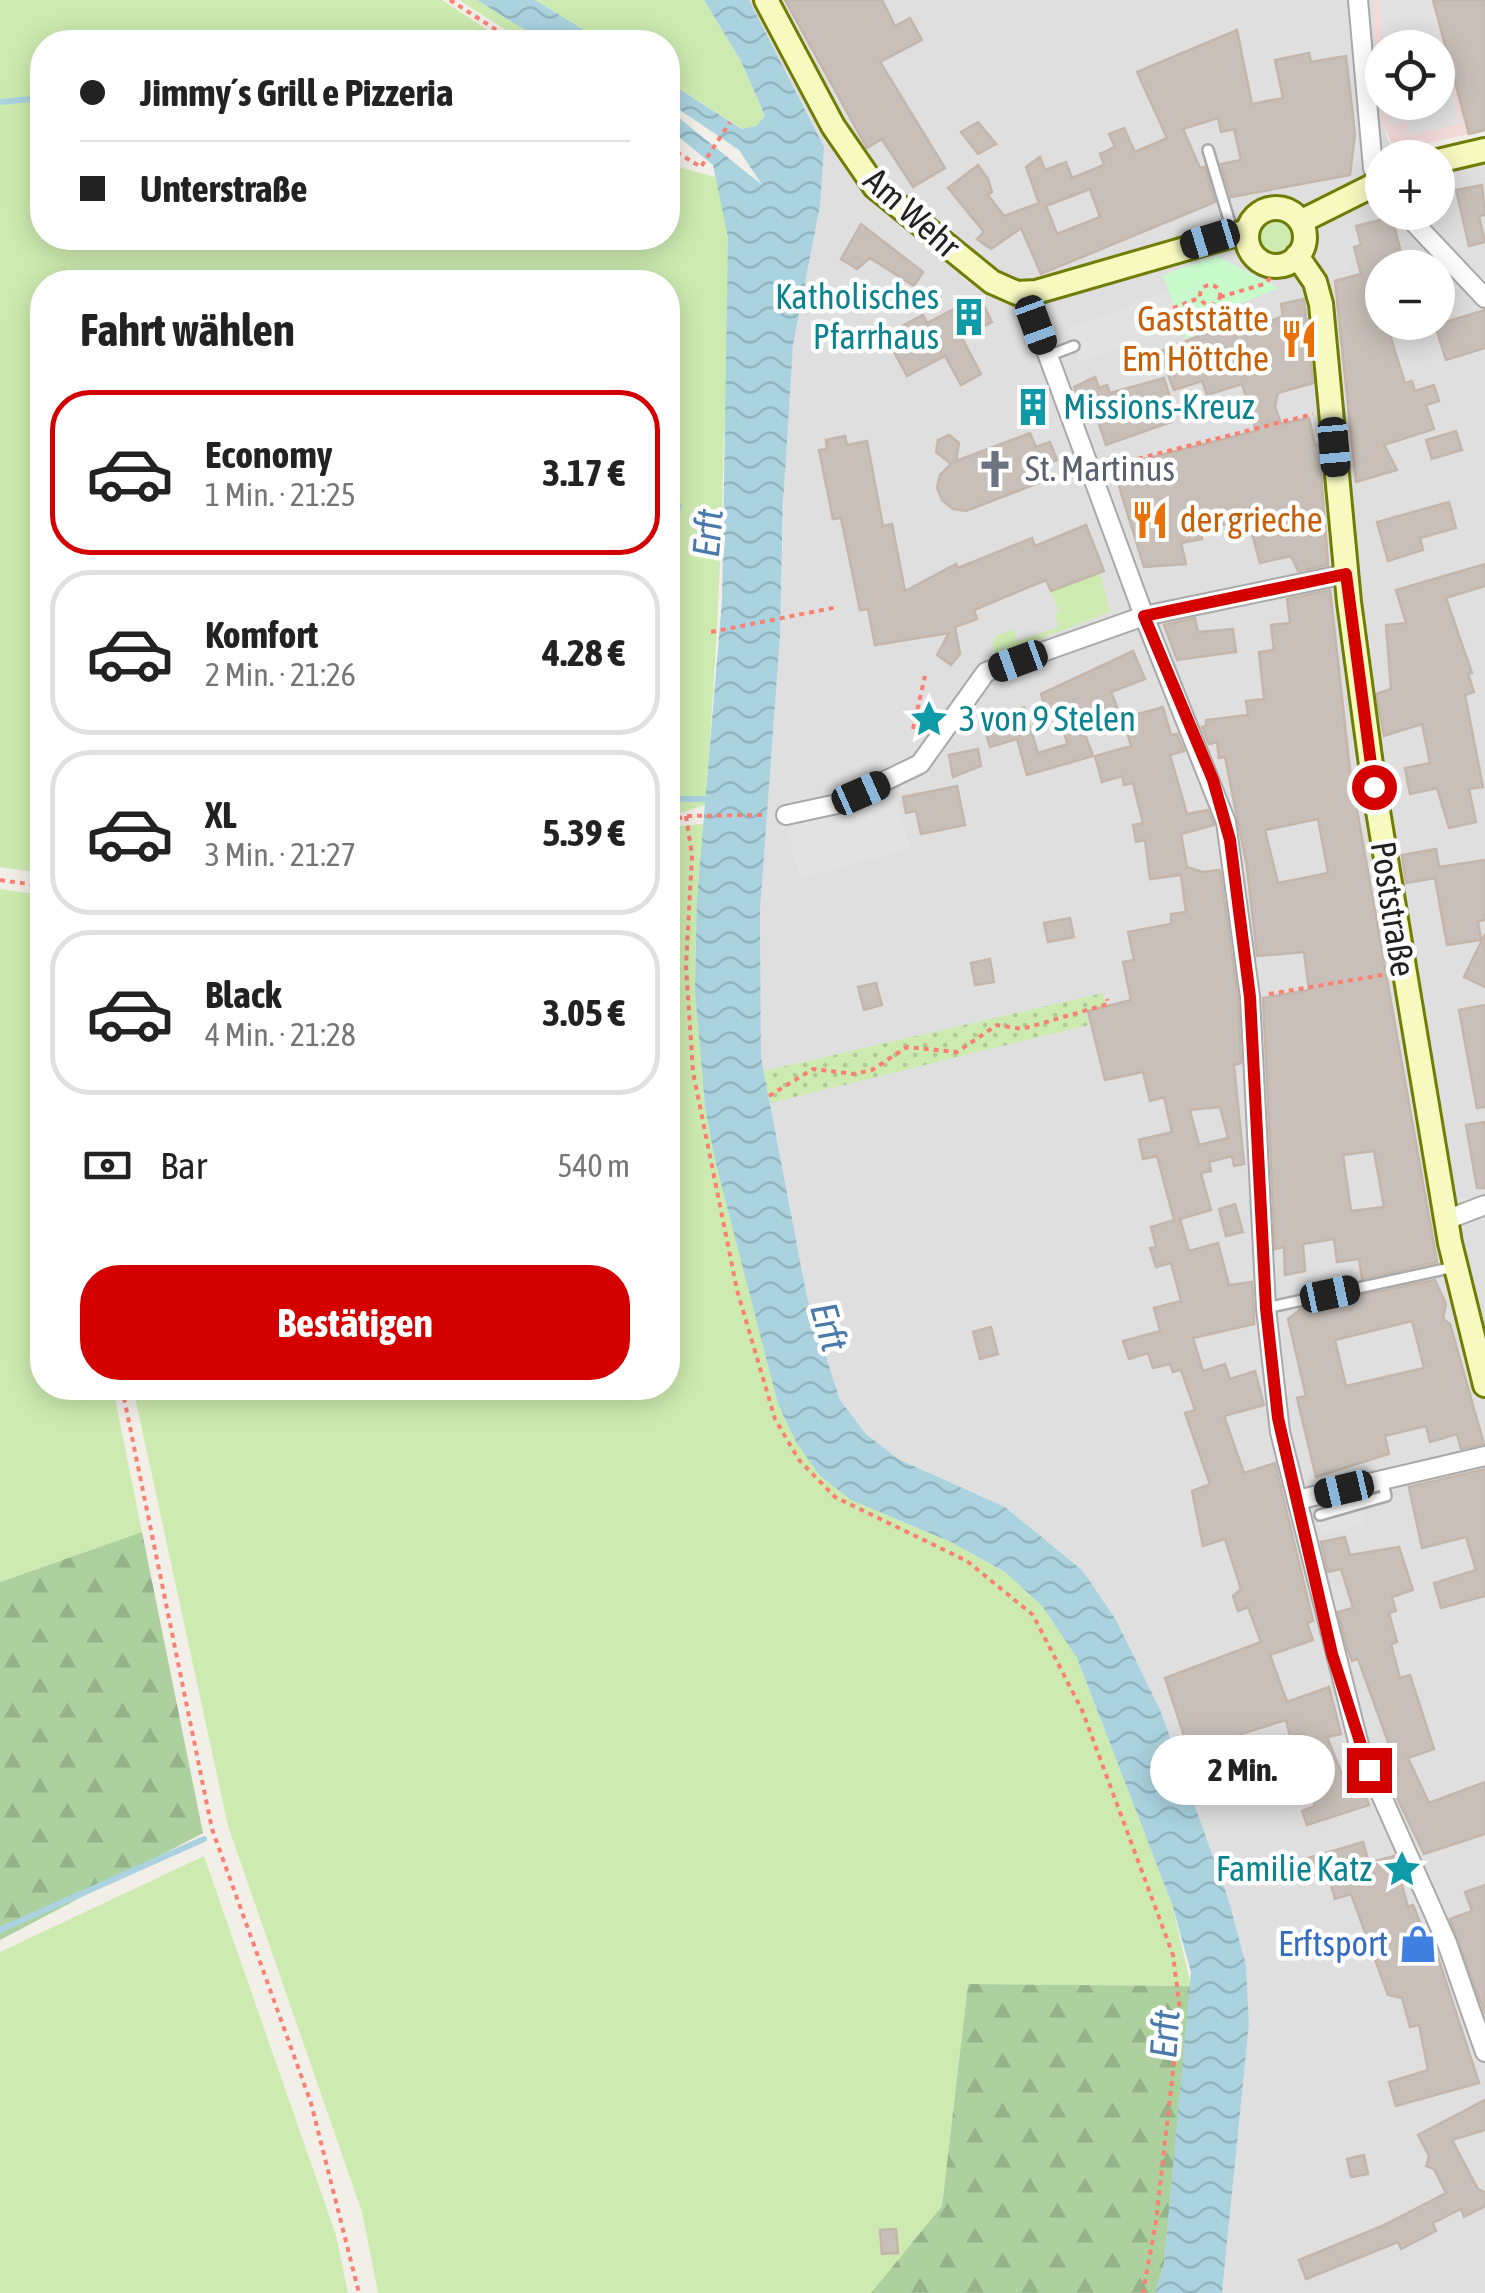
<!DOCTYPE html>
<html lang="de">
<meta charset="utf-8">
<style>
:root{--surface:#fff;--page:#f6f6f6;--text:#222;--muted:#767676;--line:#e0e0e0;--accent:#d40000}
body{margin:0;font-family:"Asap Condensed",sans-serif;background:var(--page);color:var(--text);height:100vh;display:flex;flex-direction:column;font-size:38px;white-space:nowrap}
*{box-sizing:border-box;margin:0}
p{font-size:32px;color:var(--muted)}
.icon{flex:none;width:55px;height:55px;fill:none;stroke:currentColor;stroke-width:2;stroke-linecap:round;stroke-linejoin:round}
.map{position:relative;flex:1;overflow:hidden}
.details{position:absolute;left:30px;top:270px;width:650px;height:1130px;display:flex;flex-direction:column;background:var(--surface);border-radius:40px;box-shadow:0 5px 25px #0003}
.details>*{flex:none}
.hud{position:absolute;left:30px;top:30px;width:650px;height:220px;border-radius:40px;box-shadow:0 5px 25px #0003;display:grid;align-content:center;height:220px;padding:0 50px;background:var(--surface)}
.controls{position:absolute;left:1365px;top:30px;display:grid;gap:20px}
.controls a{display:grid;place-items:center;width:90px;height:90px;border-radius:50%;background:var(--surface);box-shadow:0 5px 25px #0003;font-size:50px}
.end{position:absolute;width:45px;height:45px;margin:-22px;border:12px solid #d40000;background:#fff;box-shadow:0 0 0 5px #fff}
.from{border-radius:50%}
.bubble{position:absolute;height:70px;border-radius:35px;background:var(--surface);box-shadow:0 5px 25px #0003;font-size:32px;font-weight:700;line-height:70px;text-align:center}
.car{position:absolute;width:30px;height:60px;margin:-30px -15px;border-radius:12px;box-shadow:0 0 8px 2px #0007;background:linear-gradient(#222 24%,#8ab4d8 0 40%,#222 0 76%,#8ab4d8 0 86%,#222 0)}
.hud b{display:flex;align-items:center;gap:35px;height:95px;font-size:38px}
.hud b+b{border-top:2px solid var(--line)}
.hud i{width:25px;height:25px;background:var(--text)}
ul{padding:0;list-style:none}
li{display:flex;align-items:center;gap:30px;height:165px;margin:0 20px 15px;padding:0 30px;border:5px solid var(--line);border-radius:40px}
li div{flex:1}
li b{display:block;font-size:38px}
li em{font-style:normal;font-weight:700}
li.current{border-color:var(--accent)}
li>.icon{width:90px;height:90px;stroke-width:1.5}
h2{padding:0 50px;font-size:45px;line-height:120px}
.pay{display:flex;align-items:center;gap:25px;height:110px;padding:0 50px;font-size:38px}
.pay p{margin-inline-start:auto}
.primary-button{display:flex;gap:20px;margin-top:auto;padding:20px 50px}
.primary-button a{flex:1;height:115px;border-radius:40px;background:var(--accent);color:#fff;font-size:40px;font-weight:700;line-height:115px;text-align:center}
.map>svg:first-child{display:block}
.residential{fill:#e0dfdf;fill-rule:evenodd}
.commercial{fill:#f2dad9;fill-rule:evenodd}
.grass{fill:#cdebb0}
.forest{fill:url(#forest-firs)}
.park{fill:#c8facc}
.garden{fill:url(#garden-dots)}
.parking{fill:#e2e2e2}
.water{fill:url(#water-waves)}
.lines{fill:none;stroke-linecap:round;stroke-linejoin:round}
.stream{stroke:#aad3df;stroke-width:6}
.building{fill:#c7bfb8;stroke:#c4b6ab;stroke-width:2.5;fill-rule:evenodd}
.lane-casing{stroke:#a9a9a9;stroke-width:14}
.street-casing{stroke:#a9a9a9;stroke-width:22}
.secondary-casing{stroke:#707d05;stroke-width:28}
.path{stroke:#fa8072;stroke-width:4;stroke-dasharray:5 5;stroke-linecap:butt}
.lane{stroke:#fff;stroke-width:9}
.street{stroke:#fff;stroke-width:18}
.secondary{stroke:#f7fabf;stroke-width:22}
.route{stroke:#d40000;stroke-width:12}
.labels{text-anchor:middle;stroke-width:9;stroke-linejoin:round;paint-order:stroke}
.street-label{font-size:35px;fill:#222;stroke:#fff}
.culture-label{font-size:35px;fill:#0d838f;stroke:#fff;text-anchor:end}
.food-label{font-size:35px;fill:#c56008;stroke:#fff;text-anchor:end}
.worship-label{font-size:35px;fill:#5b616d;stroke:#fff;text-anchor:start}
.shop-label{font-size:35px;fill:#366cbe;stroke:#fff;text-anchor:end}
.water-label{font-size:38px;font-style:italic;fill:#4a7aab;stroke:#fff}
</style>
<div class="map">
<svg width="1485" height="2293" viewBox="0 0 1485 2293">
<defs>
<pattern id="forest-firs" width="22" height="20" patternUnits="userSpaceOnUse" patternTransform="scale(2.5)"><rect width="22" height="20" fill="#add19e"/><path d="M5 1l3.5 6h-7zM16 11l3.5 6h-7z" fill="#95b388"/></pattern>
<pattern id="garden-dots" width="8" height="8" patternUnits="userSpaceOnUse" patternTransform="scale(2.5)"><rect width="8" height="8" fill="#cdebb0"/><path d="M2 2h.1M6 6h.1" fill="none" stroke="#b0c997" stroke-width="1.8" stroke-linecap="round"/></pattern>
<pattern id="water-waves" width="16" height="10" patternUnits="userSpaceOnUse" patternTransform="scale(2.5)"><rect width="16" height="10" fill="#aad3df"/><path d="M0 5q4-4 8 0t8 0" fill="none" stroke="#92b5bf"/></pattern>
</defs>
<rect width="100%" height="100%" fill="#f2efe9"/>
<path class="residential" d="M 749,0 L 1373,0 L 1382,122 L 1388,141 L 1395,150 L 1485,157 L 1485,2293 L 1222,2293 L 1249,2024 L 1246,1965 L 1229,1901 L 1161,1712 L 1082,1570 L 1005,1507 L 898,1459 L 866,1434 L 840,1400 L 807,1297 L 761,1057 L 760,911 L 780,636 L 785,459 L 793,345 L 820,206 L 815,134 ZM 1382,158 L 1438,158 L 1438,212 L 1382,212 ZM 1382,268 L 1438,268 L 1438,322 L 1382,322 Z"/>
<path class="commercial" d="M 1373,0 L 1485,0 L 1485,131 L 1395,150 L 1382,122 ZM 1382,48 L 1438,48 L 1438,102 L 1382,102 Z"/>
<g class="grass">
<path d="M 0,0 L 442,0 L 506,42 L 42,42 L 42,238 L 668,238 L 668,164 L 715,177 C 746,262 724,375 723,464 C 721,578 714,691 705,805 L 668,817 L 668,282 L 42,282 L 42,873 L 0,867 Z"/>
<path d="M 459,0 L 477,0 L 544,42 L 525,42 Z"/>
<path d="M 535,0 L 704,0 L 741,61 L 765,116 L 756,126 L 743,129 L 668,82 L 668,42 L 604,42 Z"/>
<circle cx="1275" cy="236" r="16"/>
<path d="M 1100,572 L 1110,612 L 996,656 L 992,644 L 997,636 L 1013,629 L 1018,641 L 1059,627 L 1055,614 L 1059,612 L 1051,591 Z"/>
<path d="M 703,824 L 695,991 L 705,1107 L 778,1404 L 820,1476 L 851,1500 L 951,1542 L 1005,1572 L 1042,1606 L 1077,1658 L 1172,1904 L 1191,1986 L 968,1984 L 942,2206 L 871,2293 L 378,2293 L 362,2212 L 228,1826 L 133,1388 L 668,1388 L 668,827 Z"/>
<path d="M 0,889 L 42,895 L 42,1388 L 113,1388 L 142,1532 L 0,1582 Z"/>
<path d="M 204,1856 L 336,2235 L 348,2293 L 0,2293 L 0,1952 Z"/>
</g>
<g class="forest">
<path d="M 142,1532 L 203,1833 L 0,1940 L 0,1582 Z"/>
<path d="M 968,1984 L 1191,1986 L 1164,2264 L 1155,2293 L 871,2293 L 942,2206 Z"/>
</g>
<path class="park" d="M 1217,256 L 1279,288 L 1202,319 L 1207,332 L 1186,339 L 1163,275 Z"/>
<path class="garden" d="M 1103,993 L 1107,1006 L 1086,1012 L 1089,1025 L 770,1103 L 764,1071 Z"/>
<g class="parking">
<path d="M 1379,0 L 1431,0 L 1445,54 L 1438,56 L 1438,48 L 1383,47 Z"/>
<path d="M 1445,63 L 1460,124 L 1410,135 L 1406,121 L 1389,125 L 1387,103 L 1438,102 L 1438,64 Z"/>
<path d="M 1167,292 L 1179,325 L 1080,362 L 1068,329 Z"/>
<path d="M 896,797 L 910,849 L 800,878 L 787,828 Z"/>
<path d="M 1358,1496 L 1365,1524 L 1320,1535 L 1313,1508 Z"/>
</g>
<g class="water">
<path d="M 477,0 L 535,0 L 604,42 L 544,42 Z"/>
<path d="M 704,0 L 749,0 L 824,147 L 820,206 L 793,345 L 783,505 L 780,636 L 760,911 L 761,1057 L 807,1297 L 840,1400 L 866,1434 L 898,1459 L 1005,1507 L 1082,1570 L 1116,1620 L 1161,1712 L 1229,1901 L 1246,1965 L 1249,2024 L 1222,2293 L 1155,2293 L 1164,2264 L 1191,1972 L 1172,1904 L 1077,1658 L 1042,1606 L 1005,1572 L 951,1542 L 851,1500 L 820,1476 L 796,1442 L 778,1404 L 715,1160 L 705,1107 L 695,991 L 697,899 L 722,601 L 728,237 L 713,165 L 668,128 L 668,109 L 762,185 L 739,150 L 668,102 L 668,82 L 742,129 L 756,126 L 765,116 L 741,61 Z"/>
</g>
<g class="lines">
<g class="stream">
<path d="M 0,102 L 42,98"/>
<path d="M 668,508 L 679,506"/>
<path d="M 668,799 L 711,799"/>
<path d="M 0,1930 L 204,1839"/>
</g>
</g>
<g class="building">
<path d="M 785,0 L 882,0 L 895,26 L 910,18 L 922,40 L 880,62 L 945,168 L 913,187 L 882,139 L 867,148 Z"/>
<path d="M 1433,0 L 1485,0 L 1485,130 L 1469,134 Z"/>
<path d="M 1237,30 L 1252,104 L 1283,98 L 1275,60 L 1309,53 L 1311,62 L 1346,56 L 1355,134 L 1350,175 L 1231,197 L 1221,164 L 1241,160 L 1234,129 L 1221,132 L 1218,118 L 1183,129 L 1200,168 L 1205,167 L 1215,202 L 1041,274 L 1021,228 L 991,249 L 977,239 L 984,232 L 948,188 L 978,165 L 988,179 L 992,192 L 988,195 L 1004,216 L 1039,203 L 1026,167 L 1040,157 L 1045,170 L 1066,162 L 1072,178 L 1104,165 L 1100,154 L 1115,147 L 1109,134 L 1124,128 L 1135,152 L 1167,138 L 1137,72 ZM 1090,189 L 1100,217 L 1057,234 L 1046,206 Z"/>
<path d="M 978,122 L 996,144 L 978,154 L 961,132 Z"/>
<path d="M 1482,185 L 1485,215 L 1479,216 L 1485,242 L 1469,246 L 1456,190 Z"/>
<path d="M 1392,217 L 1405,268 L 1382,268 L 1382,331 L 1388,329 L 1405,383 L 1412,381 L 1415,391 L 1434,385 L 1439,401 L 1426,405 L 1434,429 L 1384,445 L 1397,470 L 1356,482 L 1335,281 L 1361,274 L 1354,247 L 1361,245 L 1356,226 Z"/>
<path d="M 861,224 L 923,272 L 914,286 L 870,258 L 857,269 L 841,259 Z"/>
<path d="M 979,296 L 992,322 L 962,338 L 981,374 L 961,385 L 945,356 L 907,376 L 885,335 L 923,315 L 927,323 Z"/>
<path d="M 1304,299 L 1313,383 L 1278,393 L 1275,406 L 1281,424 L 1309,418 L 1315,445 L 1319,444 L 1328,565 L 1298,571 L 1291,556 L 1260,563 L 1248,519 L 1201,530 L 1202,539 L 1181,543 L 1186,564 L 1144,567 L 1113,467 L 1256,431 L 1242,384 L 1207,395 L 1202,381 L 1174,390 L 1159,352 L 1209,332 L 1204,320 L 1233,308 L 1242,333 L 1283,316 L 1281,304 Z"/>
<path d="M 1485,310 L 1485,348 L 1446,360 L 1435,325 Z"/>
<path d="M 1095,377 L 1099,388 L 1107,385 L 1110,393 L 1164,378 L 1173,407 L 1166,410 L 1171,422 L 1106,445 L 1093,406 L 1082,409 L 1074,387 Z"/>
<path d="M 1456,431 L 1462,450 L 1432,459 L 1426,440 Z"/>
<path d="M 1030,433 L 1036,447 L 1050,442 L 1057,460 L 1043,465 L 1049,479 L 966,511 L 953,509 L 942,500 L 937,488 L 940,475 L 951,464 L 936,452 L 938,440 L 949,435 L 959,443 L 956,461 Z"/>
<path d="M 845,436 L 847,445 L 867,441 L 883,526 L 892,524 L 905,591 L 956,564 L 958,568 L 1032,538 L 1035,546 L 1086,525 L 1104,571 L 1051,591 L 1046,580 L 974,610 L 977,619 L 955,627 L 960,654 L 951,665 L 937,655 L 949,633 L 875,645 L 868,609 L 860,610 L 841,518 L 833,519 L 819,450 L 827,449 L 826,440 Z"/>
<path d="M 1449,502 L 1456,528 L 1420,538 L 1423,550 L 1388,561 L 1377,522 Z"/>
<path d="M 1485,564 L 1485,586 L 1446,598 L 1472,673 L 1468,674 L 1474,692 L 1465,695 L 1483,787 L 1469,789 L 1476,822 L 1449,828 L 1437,788 L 1410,794 L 1405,768 L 1430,763 L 1422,724 L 1384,736 L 1376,694 L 1391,689 L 1386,625 L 1406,623 L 1396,590 Z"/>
<path d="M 1330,590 L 1350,770 L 1437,1262 L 1362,1279 L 1359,1259 L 1337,1262 L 1334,1239 L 1303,1244 L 1305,1271 L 1285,1275 L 1284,1247 L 1275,1249 L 1263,998 L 1309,990 L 1304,952 L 1257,956 L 1247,867 L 1225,757 L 1219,758 L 1217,742 L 1209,744 L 1202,727 L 1206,726 L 1206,720 L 1248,715 L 1246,701 L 1264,699 L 1259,652 L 1274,650 L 1271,625 L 1290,623 L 1287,599 ZM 1318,819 L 1328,873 L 1278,883 L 1265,830 ZM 1374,1151 L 1384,1207 L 1351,1211 L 1343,1155 Z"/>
<path d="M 1195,618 L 1198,632 L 1233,629 L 1236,652 L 1177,660 L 1164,625 Z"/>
<path d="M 1133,651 L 1145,679 L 1111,692 L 1117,707 L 1080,721 L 1093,756 L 1027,775 L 1017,739 L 990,747 L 982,720 L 1024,707 L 1038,753 L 1068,744 L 1054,708 L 1046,711 L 1041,694 Z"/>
<path d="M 1163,707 L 1171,735 L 1177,734 L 1184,751 L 1170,755 L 1187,814 L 1208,810 L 1214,825 L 1181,834 L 1187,867 L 1202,872 L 1220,870 L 1238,998 L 1241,1063 L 1234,1065 L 1244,1164 L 1234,1166 L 1232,1156 L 1209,1162 L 1211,1171 L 1201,1173 L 1211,1210 L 1180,1219 L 1189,1251 L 1218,1243 L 1229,1285 L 1252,1282 L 1254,1313 L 1254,1324 L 1193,1338 L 1203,1371 L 1225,1364 L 1230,1379 L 1255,1371 L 1264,1405 L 1224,1416 L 1244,1473 L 1275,1463 L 1313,1621 L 1307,1623 L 1313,1640 L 1270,1655 L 1287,1702 L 1329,1687 L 1341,1734 L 1327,1737 L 1349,1792 L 1363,1787 L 1369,1805 L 1307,1825 L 1302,1811 L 1315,1806 L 1301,1767 L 1313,1762 L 1304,1733 L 1290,1736 L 1286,1720 L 1238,1735 L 1249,1769 L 1228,1776 L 1218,1742 L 1189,1751 L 1165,1678 L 1261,1642 L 1248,1607 L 1238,1611 L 1233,1596 L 1241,1589 L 1225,1539 L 1203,1546 L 1192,1491 L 1210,1484 L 1185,1413 L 1195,1410 L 1181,1370 L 1173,1372 L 1170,1364 L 1153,1368 L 1148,1353 L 1129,1359 L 1123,1341 L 1160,1331 L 1154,1308 L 1181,1301 L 1171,1263 L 1156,1267 L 1150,1248 L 1156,1247 L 1151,1227 L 1174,1220 L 1157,1156 L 1143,1159 L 1139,1140 L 1172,1132 L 1164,1097 L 1150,1101 L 1143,1072 L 1105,1080 L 1088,1011 L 1131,1000 L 1123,962 L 1134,960 L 1128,932 L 1171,924 L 1171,914 L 1186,912 L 1181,875 L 1150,879 L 1145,840 L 1136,842 L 1133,825 L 1143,823 L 1133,783 L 1124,785 L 1122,776 L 1102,782 L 1095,756 L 1131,746 L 1123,718 ZM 1220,1107 L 1228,1138 L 1199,1145 L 1190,1110 Z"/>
<path d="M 978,749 L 981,766 L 953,777 L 949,755 Z"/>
<path d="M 957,786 L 965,825 L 921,834 L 916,811 L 906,813 L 903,797 Z"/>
<path d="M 1436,849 L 1439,867 L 1485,860 L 1485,920 L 1478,921 L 1481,940 L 1447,945 L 1435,878 L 1406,883 L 1402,855 Z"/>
<path d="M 1070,918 L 1074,937 L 1048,942 L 1044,923 Z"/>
<path d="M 1485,934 L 1485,987 L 1464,977 Z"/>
<path d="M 990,959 L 994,982 L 975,985 L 971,963 Z"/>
<path d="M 876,983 L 882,1005 L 864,1010 L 858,987 Z"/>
<path d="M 1485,1005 L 1485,1107 L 1477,1108 L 1459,1010 Z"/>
<path d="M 1485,1122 L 1485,1188 L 1477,1188 L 1466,1125 Z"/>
<path d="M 1235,1204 L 1243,1232 L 1226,1236 L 1219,1209 Z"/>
<path d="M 1435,1280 L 1446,1304 L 1443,1319 L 1450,1324 L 1484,1444 L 1461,1449 L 1457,1434 L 1430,1442 L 1426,1426 L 1385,1436 L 1389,1454 L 1316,1477 L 1297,1398 L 1306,1396 L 1288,1319 L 1302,1308 L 1320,1314 L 1326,1303 L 1341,1307 L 1348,1298 ZM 1412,1321 L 1424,1368 L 1346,1386 L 1335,1340 Z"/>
<path d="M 991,1327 L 998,1354 L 980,1359 L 973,1332 Z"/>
<path d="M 1485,1469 L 1485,1596 L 1441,1608 L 1434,1583 L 1476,1570 L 1466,1537 L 1422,1548 L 1409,1487 Z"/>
<path d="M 1345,1537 L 1350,1555 L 1399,1547 L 1413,1590 L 1392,1597 L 1396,1611 L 1389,1613 L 1397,1642 L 1391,1644 L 1400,1678 L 1410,1675 L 1434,1749 L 1408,1758 L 1429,1803 L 1485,1782 L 1485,1834 L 1424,1854 L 1388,1779 L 1399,1772 L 1358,1659 L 1352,1661 L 1347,1648 L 1338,1612 L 1353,1608 L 1341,1569 L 1328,1572 L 1321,1542 Z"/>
<path d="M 1363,1842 L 1369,1863 L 1394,1856 L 1408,1907 L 1413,1905 L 1427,1940 L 1431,1938 L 1435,1948 L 1479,2083 L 1396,2106 L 1389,2082 L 1428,2070 L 1419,2025 L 1410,2027 L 1402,1998 L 1388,1995 L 1351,1894 L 1335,1899 L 1328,1875 L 1315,1879 L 1308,1858 Z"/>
<path d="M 1485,1885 L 1485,2014 L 1450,1919 L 1472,1911 L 1465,1892 Z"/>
<path d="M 1485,2100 L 1485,2130 L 1452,2140 L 1478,2189 L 1485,2192 L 1485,2206 L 1464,2217 L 1461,2209 L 1433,2223 L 1436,2231 L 1401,2249 L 1398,2242 L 1306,2279 L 1299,2260 L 1382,2226 L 1446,2193 L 1434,2169 L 1426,2166 L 1429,2156 L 1418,2135 Z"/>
<path d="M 1364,2155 L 1368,2174 L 1351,2177 L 1347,2159 Z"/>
<path d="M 896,2229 L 898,2253 L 882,2254 L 880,2230 Z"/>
</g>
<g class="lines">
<g class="lane-casing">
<g id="lane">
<path d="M 1208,150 L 1233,233"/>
<path d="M 1048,356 L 1074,346"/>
<path d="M 1266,1308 L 1454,1267"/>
<path d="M 1320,1515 L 1386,1496 L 1382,1480"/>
</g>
</g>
<g class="street-casing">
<g id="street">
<path d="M 1358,0 L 1373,168 L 1382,189"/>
<path d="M 1404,212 L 1485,298"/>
<path d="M 1025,293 L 1144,616 L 1226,822 L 1250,997 L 1266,1308 L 1280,1432 L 1359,1745 L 1447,1943 L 1485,2052"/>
<path d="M 786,815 L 837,804 L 920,764 L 986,672 L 1144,616 L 1346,574"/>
<path d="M 1446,1220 L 1485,1205"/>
<path d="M 1297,1500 L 1485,1456"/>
</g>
</g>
<g class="secondary-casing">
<g id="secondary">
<path d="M 766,0 L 833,126 L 875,187 L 992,282 L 1017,293 L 1036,292 L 1247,231"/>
<path d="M 1438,161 L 1485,150"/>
<circle cx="1276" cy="237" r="29"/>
<path d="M 1302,221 L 1382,181"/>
<path d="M 1297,256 L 1315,282 L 1321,304 L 1349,602 L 1374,787 L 1450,1243 L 1485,1385"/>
</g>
</g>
<g class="path">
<path d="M 450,0 L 515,42"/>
<path d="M 668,147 L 701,167 L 730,122"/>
<circle cx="1210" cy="295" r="10"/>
<path d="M 1220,297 L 1264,284 L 1280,269"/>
<path d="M 1173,308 L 1199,298"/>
<path d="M 1109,466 L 1313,414"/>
<path d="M 711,632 L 838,607"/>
<path d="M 913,729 L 925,676"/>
<path d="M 686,816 L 692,855 L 686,966 L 693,1072 L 737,1290 L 775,1419 L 799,1460 L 835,1497 L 967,1561 L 1033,1615 L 1082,1710 L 1173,1955 L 1180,2010 L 1156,2221 L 1143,2293"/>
<path d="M 668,822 L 686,816 L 767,815"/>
<path d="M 0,880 L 42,886"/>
<path d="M 1269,994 L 1383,975"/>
<path d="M 769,1096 L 813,1069 L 854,1074 L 872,1070 L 907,1047 L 957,1052 L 997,1025 L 1022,1029 L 1108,1004 L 1107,999"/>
<path d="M 122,1388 L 212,1829 L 311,2103 L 359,2293"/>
</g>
<use href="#lane" class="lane"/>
<use href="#street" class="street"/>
<use href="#secondary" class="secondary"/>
</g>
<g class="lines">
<path class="route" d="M 1369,1770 L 1332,1654 L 1278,1418 L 1266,1308 L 1250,997 L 1230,840 L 1213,780 L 1144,616 L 1346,574 L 1374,787"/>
</g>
<defs>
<g id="building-bare" transform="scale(3)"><path d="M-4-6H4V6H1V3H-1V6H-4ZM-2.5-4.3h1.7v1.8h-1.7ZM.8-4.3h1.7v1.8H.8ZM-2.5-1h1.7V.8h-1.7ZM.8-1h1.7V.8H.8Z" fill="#0f9aa8" stroke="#fff" stroke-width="2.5" paint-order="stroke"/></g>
<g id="restaurant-bare" transform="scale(3)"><path d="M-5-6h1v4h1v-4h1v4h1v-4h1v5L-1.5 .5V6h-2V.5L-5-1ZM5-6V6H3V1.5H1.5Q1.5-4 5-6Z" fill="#e8710a" stroke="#fff" stroke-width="2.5" paint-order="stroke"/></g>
<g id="church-bare" transform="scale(3)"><path d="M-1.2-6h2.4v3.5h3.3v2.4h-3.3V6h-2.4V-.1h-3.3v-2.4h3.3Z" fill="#6b7280" stroke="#fff" stroke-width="2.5" paint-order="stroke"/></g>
<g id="sight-bare" transform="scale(3)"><path d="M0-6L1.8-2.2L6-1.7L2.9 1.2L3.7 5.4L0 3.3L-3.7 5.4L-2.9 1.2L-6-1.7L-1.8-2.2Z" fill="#0f9aa8" stroke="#fff" stroke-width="2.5" paint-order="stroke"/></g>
<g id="shop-bare" transform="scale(3)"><path d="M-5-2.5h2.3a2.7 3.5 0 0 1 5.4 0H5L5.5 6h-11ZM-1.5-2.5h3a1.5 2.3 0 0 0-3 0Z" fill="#3f7fe0" stroke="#fff" stroke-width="2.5" paint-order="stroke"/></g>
</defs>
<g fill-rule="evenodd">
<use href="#building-bare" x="969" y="317"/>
<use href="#restaurant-bare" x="1299" y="339"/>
<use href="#building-bare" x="1033" y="407"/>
<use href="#church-bare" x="995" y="469"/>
<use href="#restaurant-bare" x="1150" y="520"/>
<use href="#sight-bare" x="929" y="719"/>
<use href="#sight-bare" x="1402" y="1869"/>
<use href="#shop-bare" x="1418" y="1944"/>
</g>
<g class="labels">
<g class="street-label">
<text transform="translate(912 213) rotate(42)" y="12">Am Wehr</text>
<text transform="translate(1393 909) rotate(81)" y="12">Poststraße</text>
</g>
<g class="culture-label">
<text x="939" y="309">Katholisches<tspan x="939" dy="40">Pfarrhaus</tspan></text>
<text x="1063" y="419" text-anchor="start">Missions-Kreuz</text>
<text x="959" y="731" text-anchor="start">3 von 9 Stelen</text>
<text x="1372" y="1881">Familie Katz</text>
</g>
<g class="food-label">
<text x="1269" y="331">Gaststätte<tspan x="1269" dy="40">Em Höttche</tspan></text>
<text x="1180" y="532" text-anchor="start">der grieche</text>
</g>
<g class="worship-label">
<text x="1025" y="481">St. Martinus</text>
</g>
<g class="shop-label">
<text x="1388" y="1956">Erftsport</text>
</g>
<g class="water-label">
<text transform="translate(708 533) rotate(-85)" y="13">Erft</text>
<text transform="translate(829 1327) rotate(74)" y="13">Erft</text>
<text transform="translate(1165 2034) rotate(-86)" y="13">Erft</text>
</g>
</g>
</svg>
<div class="controls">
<a><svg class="icon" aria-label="locate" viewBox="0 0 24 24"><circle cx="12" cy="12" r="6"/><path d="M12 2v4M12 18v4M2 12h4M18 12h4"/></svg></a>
<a>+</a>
<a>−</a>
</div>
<i class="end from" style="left:1374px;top:787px"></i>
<i class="end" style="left:1369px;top:1770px"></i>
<div class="bubble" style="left:1150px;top:1735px;width:185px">2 Min.</div>
<i class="car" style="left:1210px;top:239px;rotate:253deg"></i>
<i class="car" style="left:1036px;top:325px;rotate:160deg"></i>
<i class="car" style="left:1334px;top:447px;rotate:175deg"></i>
<i class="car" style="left:1018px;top:661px;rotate:250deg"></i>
<i class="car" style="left:861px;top:793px;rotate:66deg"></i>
<i class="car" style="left:1330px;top:1294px;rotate:78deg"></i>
<i class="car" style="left:1344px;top:1489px;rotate:257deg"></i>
<div class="hud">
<b><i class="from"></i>Jimmy´s Grill e Pizzeria</b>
<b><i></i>Unterstraße</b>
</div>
<section class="details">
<h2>Fahrt wählen</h2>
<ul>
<li class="current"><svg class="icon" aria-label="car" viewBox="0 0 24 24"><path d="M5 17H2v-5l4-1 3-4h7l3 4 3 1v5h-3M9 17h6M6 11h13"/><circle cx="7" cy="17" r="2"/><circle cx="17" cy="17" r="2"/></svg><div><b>Economy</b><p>1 Min. · 21:25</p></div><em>3.17 €</em></li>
<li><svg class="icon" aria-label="car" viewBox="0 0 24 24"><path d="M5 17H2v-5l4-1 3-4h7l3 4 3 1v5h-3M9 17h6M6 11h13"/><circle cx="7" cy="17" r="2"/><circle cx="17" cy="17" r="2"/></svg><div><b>Komfort</b><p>2 Min. · 21:26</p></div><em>4.28 €</em></li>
<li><svg class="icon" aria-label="car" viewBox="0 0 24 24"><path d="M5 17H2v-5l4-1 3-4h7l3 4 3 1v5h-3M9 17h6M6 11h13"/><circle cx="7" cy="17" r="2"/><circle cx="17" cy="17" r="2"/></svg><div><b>XL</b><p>3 Min. · 21:27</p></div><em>5.39 €</em></li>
<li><svg class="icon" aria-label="car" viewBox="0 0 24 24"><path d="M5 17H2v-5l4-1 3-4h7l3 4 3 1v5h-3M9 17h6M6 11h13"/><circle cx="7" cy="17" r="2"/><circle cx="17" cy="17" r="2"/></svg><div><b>Black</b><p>4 Min. · 21:28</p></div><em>3.05 €</em></li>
</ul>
<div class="pay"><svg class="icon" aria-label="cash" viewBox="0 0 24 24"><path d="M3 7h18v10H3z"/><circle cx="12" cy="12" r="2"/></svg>Bar<p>540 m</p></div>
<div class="primary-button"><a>Bestätigen</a></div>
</section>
</div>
